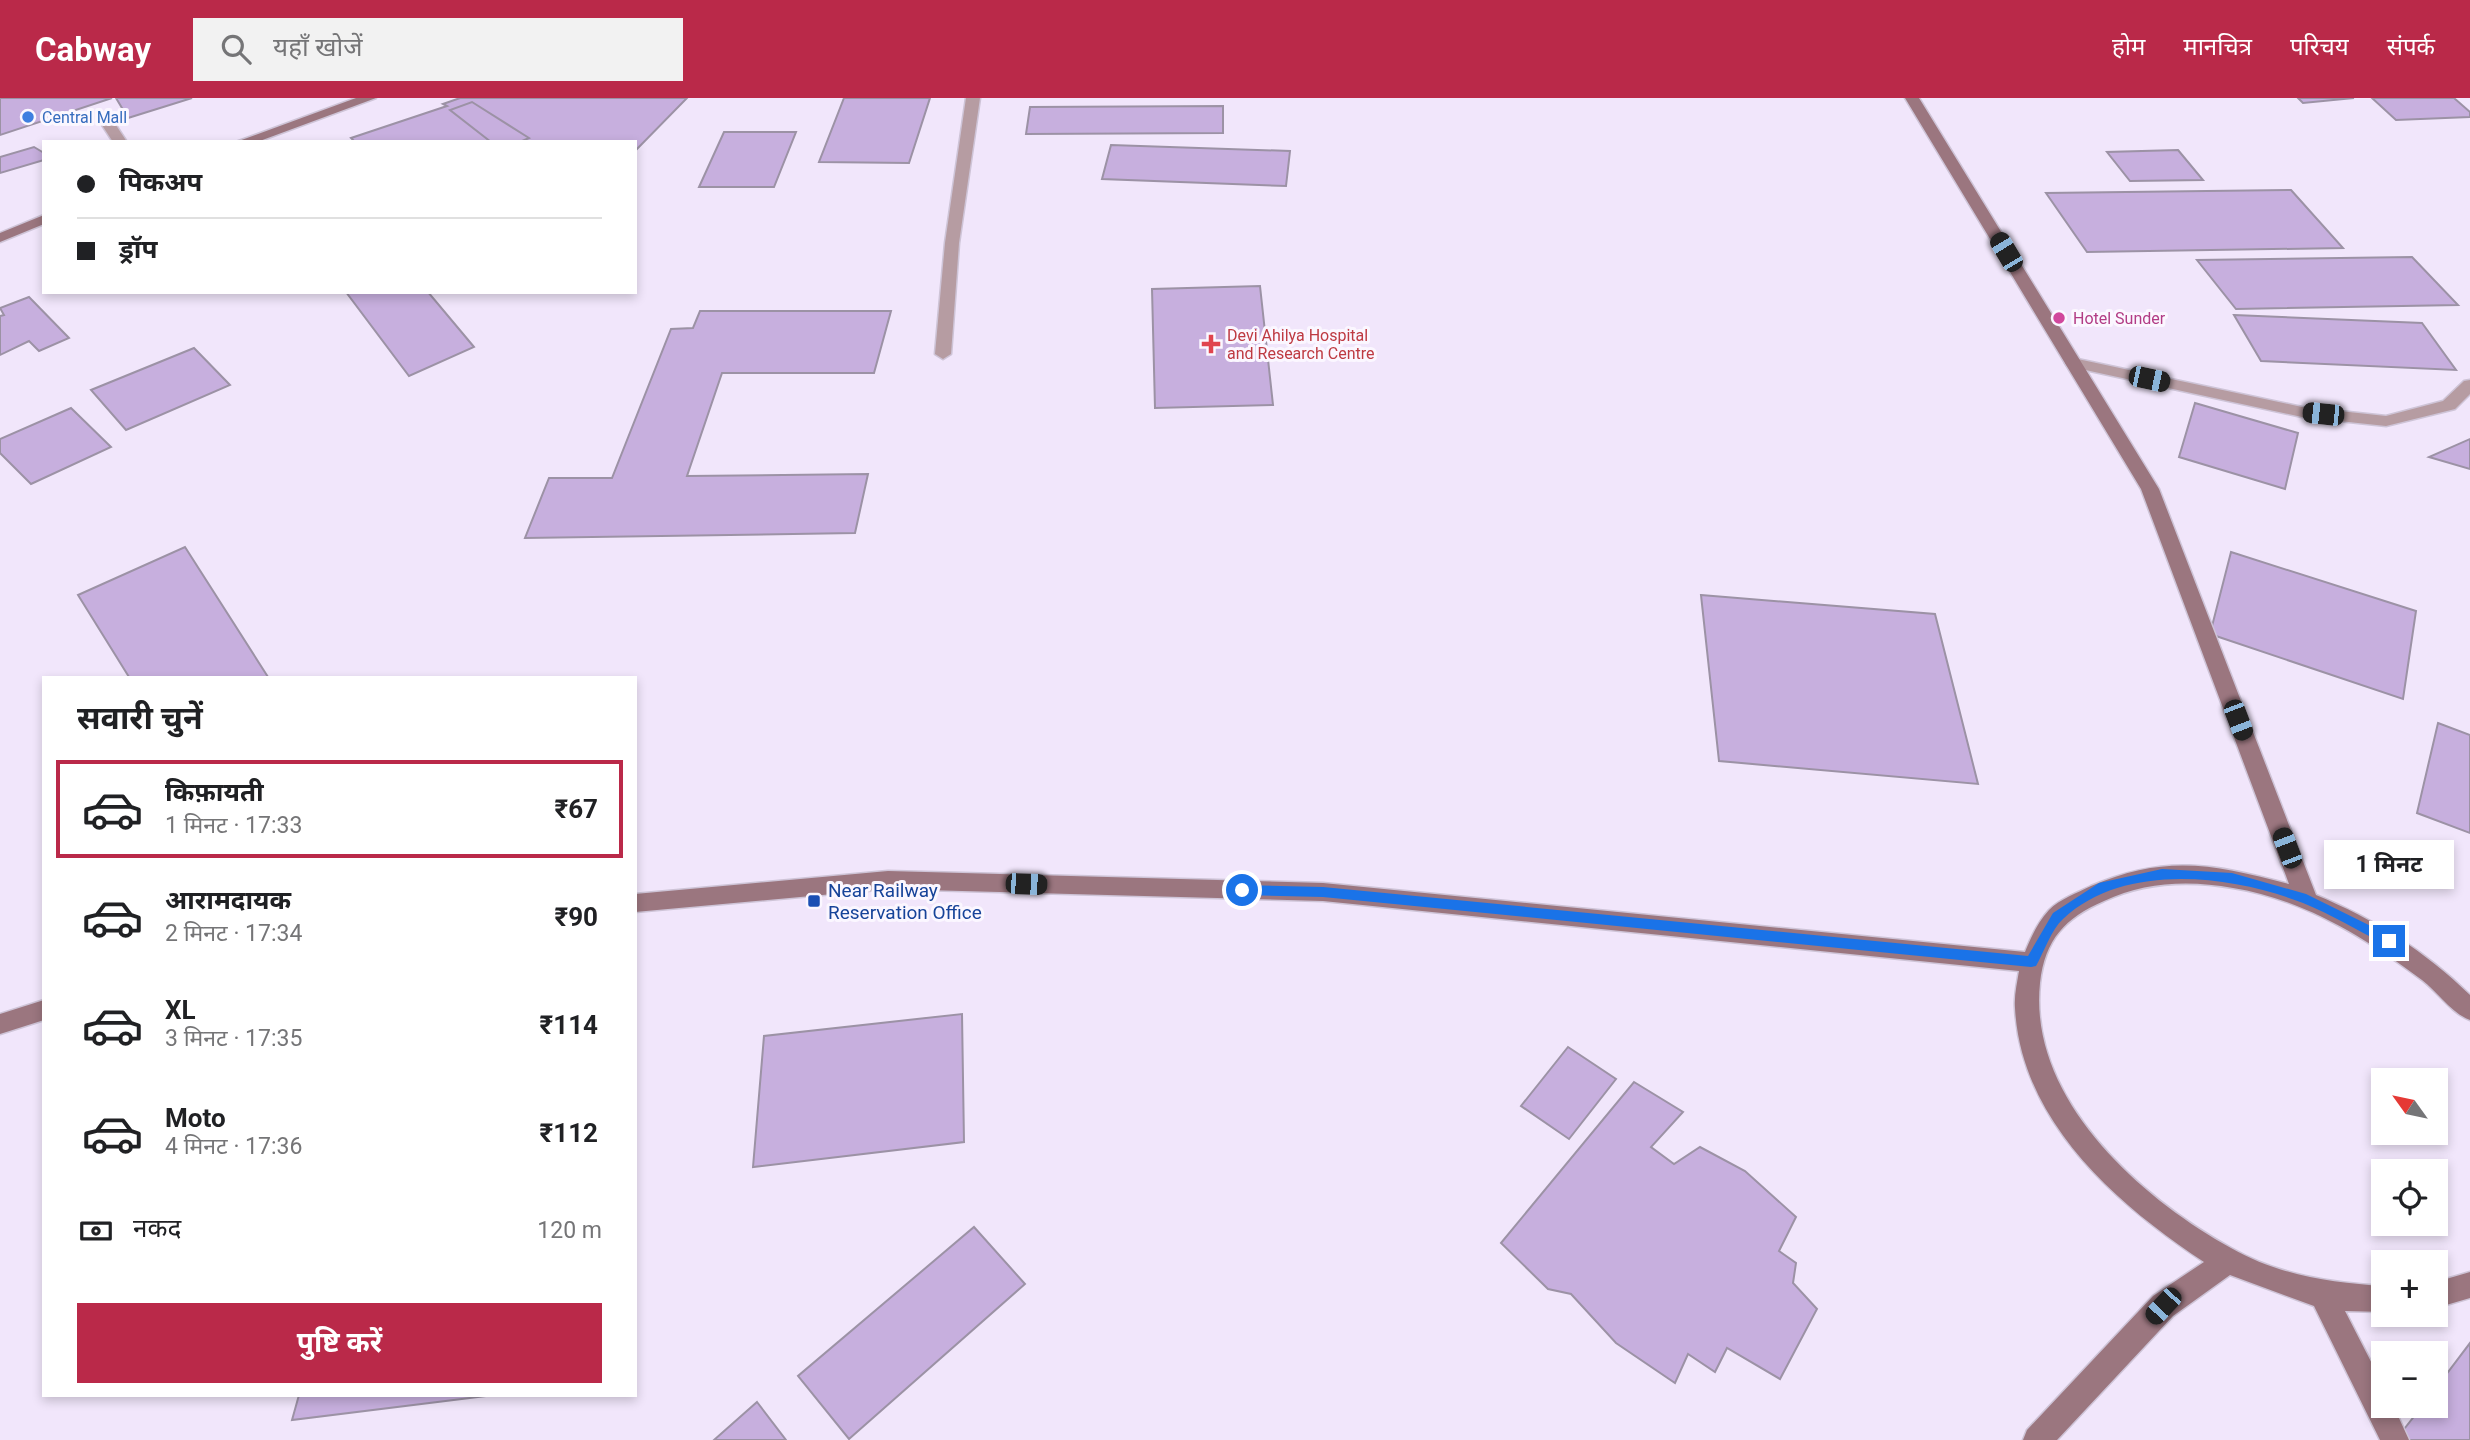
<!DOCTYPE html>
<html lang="hi">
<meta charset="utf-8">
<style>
:root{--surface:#fff;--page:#f2f2f2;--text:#202124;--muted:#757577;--line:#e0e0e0;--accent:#ba2949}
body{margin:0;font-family:Roboto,"Noto Sans Devanagari",sans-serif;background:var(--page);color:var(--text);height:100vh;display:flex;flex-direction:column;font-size:26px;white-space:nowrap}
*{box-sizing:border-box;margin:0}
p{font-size:23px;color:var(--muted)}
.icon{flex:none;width:38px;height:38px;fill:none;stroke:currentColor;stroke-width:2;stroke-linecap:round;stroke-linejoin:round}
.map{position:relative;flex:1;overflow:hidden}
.sheet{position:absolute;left:42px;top:578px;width:595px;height:721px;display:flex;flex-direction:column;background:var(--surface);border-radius:0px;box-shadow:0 4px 10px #0003}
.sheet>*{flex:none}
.hud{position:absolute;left:42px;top:42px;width:595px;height:154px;border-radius:0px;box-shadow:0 4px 10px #0003;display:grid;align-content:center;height:154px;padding:0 35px;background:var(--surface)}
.needle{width:46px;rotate:303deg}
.controls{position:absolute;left:2371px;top:970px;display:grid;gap:14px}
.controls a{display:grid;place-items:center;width:77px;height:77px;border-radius:0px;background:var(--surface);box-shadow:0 4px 10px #0003;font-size:35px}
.end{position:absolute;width:32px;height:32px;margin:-16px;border:9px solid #1a73e8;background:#fff;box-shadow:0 0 0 4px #fff}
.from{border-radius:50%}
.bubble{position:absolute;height:49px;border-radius:0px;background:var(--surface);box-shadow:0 4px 10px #0003;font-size:23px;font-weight:700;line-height:49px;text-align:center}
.car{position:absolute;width:21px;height:42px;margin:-21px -10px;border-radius:9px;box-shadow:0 0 5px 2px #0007;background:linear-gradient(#222 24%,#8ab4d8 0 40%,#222 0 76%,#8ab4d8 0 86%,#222 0)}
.hud b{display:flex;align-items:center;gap:24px;height:66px;font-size:26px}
.hud b+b{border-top:2px solid var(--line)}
.hud i{width:18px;height:18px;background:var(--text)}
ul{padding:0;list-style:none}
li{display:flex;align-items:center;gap:21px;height:98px;margin:0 14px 10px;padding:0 21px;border:4px solid transparent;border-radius:0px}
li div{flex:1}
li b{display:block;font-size:26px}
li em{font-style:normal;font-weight:700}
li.selected{border-color:var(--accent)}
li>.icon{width:63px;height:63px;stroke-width:1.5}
h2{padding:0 35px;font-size:32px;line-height:84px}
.pay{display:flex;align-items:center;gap:18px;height:77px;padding:0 35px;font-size:26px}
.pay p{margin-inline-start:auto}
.cta{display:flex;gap:14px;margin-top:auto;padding:14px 35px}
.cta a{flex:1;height:80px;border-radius:0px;background:var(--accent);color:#fff;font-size:28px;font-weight:700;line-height:80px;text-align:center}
header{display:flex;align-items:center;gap:42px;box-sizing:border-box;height:98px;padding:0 35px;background:var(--accent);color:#fff}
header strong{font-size:33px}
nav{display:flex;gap:38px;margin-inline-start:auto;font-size:24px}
.search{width:490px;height:63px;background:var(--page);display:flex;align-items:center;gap:18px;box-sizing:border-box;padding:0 24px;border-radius:0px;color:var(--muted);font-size:26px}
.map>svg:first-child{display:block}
.building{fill:#c7afde;stroke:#9c92a5;stroke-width:2}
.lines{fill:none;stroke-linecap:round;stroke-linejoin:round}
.lane-casing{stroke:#cec4d7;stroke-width:3}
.street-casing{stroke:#cec4d7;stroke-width:3}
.secondary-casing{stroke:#cec4d7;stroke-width:3}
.lane{fill:#b69ca2;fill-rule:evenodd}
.street{fill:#b69ca2;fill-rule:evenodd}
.secondary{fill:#9b767f;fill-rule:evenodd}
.route{fill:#1a73e8}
.shop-dot{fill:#3f7fe0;stroke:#fbf7ff;stroke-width:2.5}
.hotel-dot{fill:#d1479c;stroke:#fbf7ff;stroke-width:2.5}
.health-dot{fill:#e0444e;stroke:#fbf7ff;stroke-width:2.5}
.transit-dot{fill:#1a4fb4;stroke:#fbf7ff;stroke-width:2.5}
.labels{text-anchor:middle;stroke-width:6;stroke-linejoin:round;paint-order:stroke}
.far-shop-label{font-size:16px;fill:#366cbe;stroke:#fbf7ff;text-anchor:start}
.far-hotel-label{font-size:16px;fill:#b23c85;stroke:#fbf7ff;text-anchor:start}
.far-health-label{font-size:16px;fill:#be3a42;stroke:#fbf7ff;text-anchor:start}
.transit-label{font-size:19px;fill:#164399;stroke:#fbf7ff;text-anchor:start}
</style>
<header>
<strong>Cabway</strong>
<div class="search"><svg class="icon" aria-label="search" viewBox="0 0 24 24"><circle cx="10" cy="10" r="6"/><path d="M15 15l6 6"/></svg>यहाँ खोजें</div>
<nav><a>होम</a><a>मानचित्र</a><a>परिचय</a><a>संपर्क</a></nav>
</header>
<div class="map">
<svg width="2470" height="1342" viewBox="0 0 2470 1342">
<rect width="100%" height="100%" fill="#f1e6fb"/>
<g class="building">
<path d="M 0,0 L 112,0 L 0,37 Z"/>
<path d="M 116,0 L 192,0 L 128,20 Z"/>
<path d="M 460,0 L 687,0 L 635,53 L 635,44 L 355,44 L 351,40 L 447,8 L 443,6 Z"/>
<path d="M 844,0 L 930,0 L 909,65 L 819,64 Z"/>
<path d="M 2298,0 L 2354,0 L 2303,5 Z"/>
<path d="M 2372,0 L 2454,0 L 2470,14 L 2470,19 L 2396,22 Z"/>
<path d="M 472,4 L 529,40 L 520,44 L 491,44 L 450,12 Z"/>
<path d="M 1223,8 L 1223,35 L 1026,36 L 1030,9 Z"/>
<path d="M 724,34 L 796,34 L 774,89 L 699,89 Z"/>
<path d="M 1111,47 L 1290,53 L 1286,88 L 1102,81 Z"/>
<path d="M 34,49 L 44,55 L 44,62 L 0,75 L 0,59 Z"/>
<path d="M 2178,52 L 2203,82 L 2130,83 L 2107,54 Z"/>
<path d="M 2291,92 L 2343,150 L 2087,154 L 2046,95 Z"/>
<path d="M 2412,159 L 2458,207 L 2236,211 L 2197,162 Z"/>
<path d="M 1260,188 L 1273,307 L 1155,310 L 1152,191 Z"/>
<path d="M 346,194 L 428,194 L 474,249 L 409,278 Z"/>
<path d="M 29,199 L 69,240 L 39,253 L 29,243 L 0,257 L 0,218 L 4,217 L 0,210 Z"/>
<path d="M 700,213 L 891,213 L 874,275 L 722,275 L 687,378 L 868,376 L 855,435 L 525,440 L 549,380 L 612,380 L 671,231 L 693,230 Z"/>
<path d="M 2234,217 L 2422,225 L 2456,272 L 2261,263 Z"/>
<path d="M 194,250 L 230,287 L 126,332 L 91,292 Z"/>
<path d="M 2195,305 L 2298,335 L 2285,391 L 2179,359 Z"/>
<path d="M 71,310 L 111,349 L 31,386 L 0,355 L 0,341 Z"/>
<path d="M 2470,341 L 2470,371 L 2429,359 Z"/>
<path d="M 185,449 L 268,579 L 129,579 L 78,497 Z"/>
<path d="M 2231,454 L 2416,513 L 2403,601 L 2210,536 Z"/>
<path d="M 1701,497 L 1935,516 L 1978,686 L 1719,663 Z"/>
<path d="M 2438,625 L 2470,637 L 2470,735 L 2417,715 Z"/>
<path d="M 962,916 L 964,1044 L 753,1069 L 764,938 Z"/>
<path d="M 1568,949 L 1616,981 L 1569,1041 L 1521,1008 Z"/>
<path d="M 1634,984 L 1683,1014 L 1651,1049 L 1674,1066 L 1700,1049 L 1745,1073 L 1796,1119 L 1779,1153 L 1796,1165 L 1793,1185 L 1817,1211 L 1780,1281 L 1727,1250 L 1715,1274 L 1688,1256 L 1675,1285 L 1616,1245 L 1571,1196 L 1548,1191 L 1501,1145 Z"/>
<path d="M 974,1129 L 1025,1186 L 849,1341 L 798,1278 Z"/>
<path d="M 2470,1245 L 2470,1342 L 2401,1342 L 2398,1339 L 2423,1307 L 2436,1307 L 2436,1290 Z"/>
<path d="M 299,1297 L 494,1297 L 292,1322 Z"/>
<path d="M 757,1304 L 786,1342 L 714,1342 Z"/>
</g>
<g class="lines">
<g class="lane-casing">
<g id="lane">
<path d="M 966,0 L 980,0 L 959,145 L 951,256 L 943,261 L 935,256 L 945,145 Z"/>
<path d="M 105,17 L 110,18 L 127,44 L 113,44 L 98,21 Z"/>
</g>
</g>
<g class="street-casing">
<path id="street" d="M 2073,260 L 2302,309 L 2386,318 L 2443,303 L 2464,283 L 2470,282 L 2470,296 L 2455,311 L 2386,328 L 2302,319 L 2067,268 L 2065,265 L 2067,262 Z"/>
</g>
<g class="secondary-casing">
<g id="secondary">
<path d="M 356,0 L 376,0 L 257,44 L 236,44 Z"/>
<path d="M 1905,0 L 1919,0 L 2159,391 L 2316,797 C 2374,821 2425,853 2470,897 L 2470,922 C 2451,915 2438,894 2422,882 C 2366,840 2303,801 2233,790 C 2188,782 2145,784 2104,803 C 2065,820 2045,841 2040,885 C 2028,1000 2139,1099 2231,1150 C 2278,1177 2331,1185 2384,1188 L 2384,1214 L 2345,1213 L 2384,1289 L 2384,1307 L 2393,1307 L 2409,1342 L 2380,1342 L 2314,1208 L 2230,1177 L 2173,1218 L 2057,1342 L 2023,1342 L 2027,1332 L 2153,1198 L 2204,1164 C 2116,1106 2021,1023 2015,910 C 2014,898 2017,885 2019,873 L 1323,803 L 888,791 L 635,814 L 635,796 L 888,773 L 1323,785 L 2025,854 C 2031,839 2038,824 2049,812 C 2060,801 2077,795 2091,788 C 2165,756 2214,766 2289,786 L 2141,391 Z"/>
<path d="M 44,117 L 44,126 L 0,144 L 0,135 Z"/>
<path d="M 44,902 L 44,922 L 0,936 L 0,916 Z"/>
<path d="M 2470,1174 L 2470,1200 L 2436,1210 L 2436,1184 Z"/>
</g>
</g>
<use href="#lane" class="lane"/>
<use href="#street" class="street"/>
<use href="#secondary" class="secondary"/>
</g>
<path class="route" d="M 2162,771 L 2232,775 L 2306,796 L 2393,839 L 2395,843 L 2389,848 L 2385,846 C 2358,833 2331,816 2303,805 C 2231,777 2124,764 2063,821 C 2051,832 2044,854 2036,868 L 2031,869 L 1323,799 L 1242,797 L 1236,792 L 1242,787 L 1323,789 L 2028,858 L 2053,815 L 2099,785 Z"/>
<circle class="shop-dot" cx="28" cy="19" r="7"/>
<circle class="hotel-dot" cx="2059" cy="220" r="7"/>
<path class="health-dot" d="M1207.5 235.5h7v7h7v7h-7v7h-7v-7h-7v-7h7z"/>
<rect class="transit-dot" x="807" y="796" width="14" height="14" rx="3.5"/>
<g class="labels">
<g class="far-shop-label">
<text x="42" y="25">Central Mall</text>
</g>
<g class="far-hotel-label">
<text x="2073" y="226">Hotel Sunder</text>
</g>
<g class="far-health-label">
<text x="1227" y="243">Devi Ahilya Hospital<tspan x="1227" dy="18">and Research Centre</tspan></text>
</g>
<g class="transit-label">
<text x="828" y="799">Near Railway<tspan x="828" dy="22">Reservation Office</tspan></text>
</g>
</g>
</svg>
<div class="controls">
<a><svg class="needle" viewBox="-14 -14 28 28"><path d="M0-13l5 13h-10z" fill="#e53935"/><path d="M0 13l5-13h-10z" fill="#757577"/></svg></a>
<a><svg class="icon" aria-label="locate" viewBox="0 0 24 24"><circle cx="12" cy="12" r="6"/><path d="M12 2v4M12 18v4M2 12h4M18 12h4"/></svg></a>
<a>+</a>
<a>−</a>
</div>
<i class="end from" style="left:1242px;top:792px"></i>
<i class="end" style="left:2389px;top:843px"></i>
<div class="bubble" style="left:2324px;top:742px;width:130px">1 मिनट</div>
<i class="car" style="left:2006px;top:154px;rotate:329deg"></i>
<i class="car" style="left:2149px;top:281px;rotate:102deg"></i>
<i class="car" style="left:2323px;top:316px;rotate:276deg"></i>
<i class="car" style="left:2238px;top:622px;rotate:159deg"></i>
<i class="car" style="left:2287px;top:750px;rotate:339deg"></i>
<i class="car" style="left:1026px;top:786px;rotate:92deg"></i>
<i class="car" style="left:2163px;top:1208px;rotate:223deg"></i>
<div class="hud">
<b><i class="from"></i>पिकअप</b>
<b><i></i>ड्रॉप</b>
</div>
<section class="sheet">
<h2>सवारी चुनें</h2>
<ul>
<li class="selected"><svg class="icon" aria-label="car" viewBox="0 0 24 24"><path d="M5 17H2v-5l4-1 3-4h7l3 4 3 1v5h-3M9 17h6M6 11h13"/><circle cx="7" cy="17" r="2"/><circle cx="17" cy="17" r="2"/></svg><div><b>किफ़ायती</b><p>1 मिनट · 17:33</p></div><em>₹67</em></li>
<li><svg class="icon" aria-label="car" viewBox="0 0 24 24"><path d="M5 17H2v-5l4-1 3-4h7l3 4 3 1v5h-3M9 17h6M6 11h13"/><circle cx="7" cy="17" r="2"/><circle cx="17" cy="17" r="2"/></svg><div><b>आरामदायक</b><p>2 मिनट · 17:34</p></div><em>₹90</em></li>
<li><svg class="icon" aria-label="car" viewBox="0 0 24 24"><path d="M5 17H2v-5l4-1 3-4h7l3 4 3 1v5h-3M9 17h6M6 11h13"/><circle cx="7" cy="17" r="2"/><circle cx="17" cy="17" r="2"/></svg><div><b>XL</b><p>3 मिनट · 17:35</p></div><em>₹114</em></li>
<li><svg class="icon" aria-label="car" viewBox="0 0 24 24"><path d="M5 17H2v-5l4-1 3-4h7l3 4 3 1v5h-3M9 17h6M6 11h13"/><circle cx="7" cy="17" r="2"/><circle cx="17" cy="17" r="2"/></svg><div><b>Moto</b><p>4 मिनट · 17:36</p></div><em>₹112</em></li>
</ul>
<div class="pay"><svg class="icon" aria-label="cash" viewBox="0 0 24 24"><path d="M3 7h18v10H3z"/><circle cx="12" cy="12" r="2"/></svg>नकद<p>120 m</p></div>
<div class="cta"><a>पुष्टि करें</a></div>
</section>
</div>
